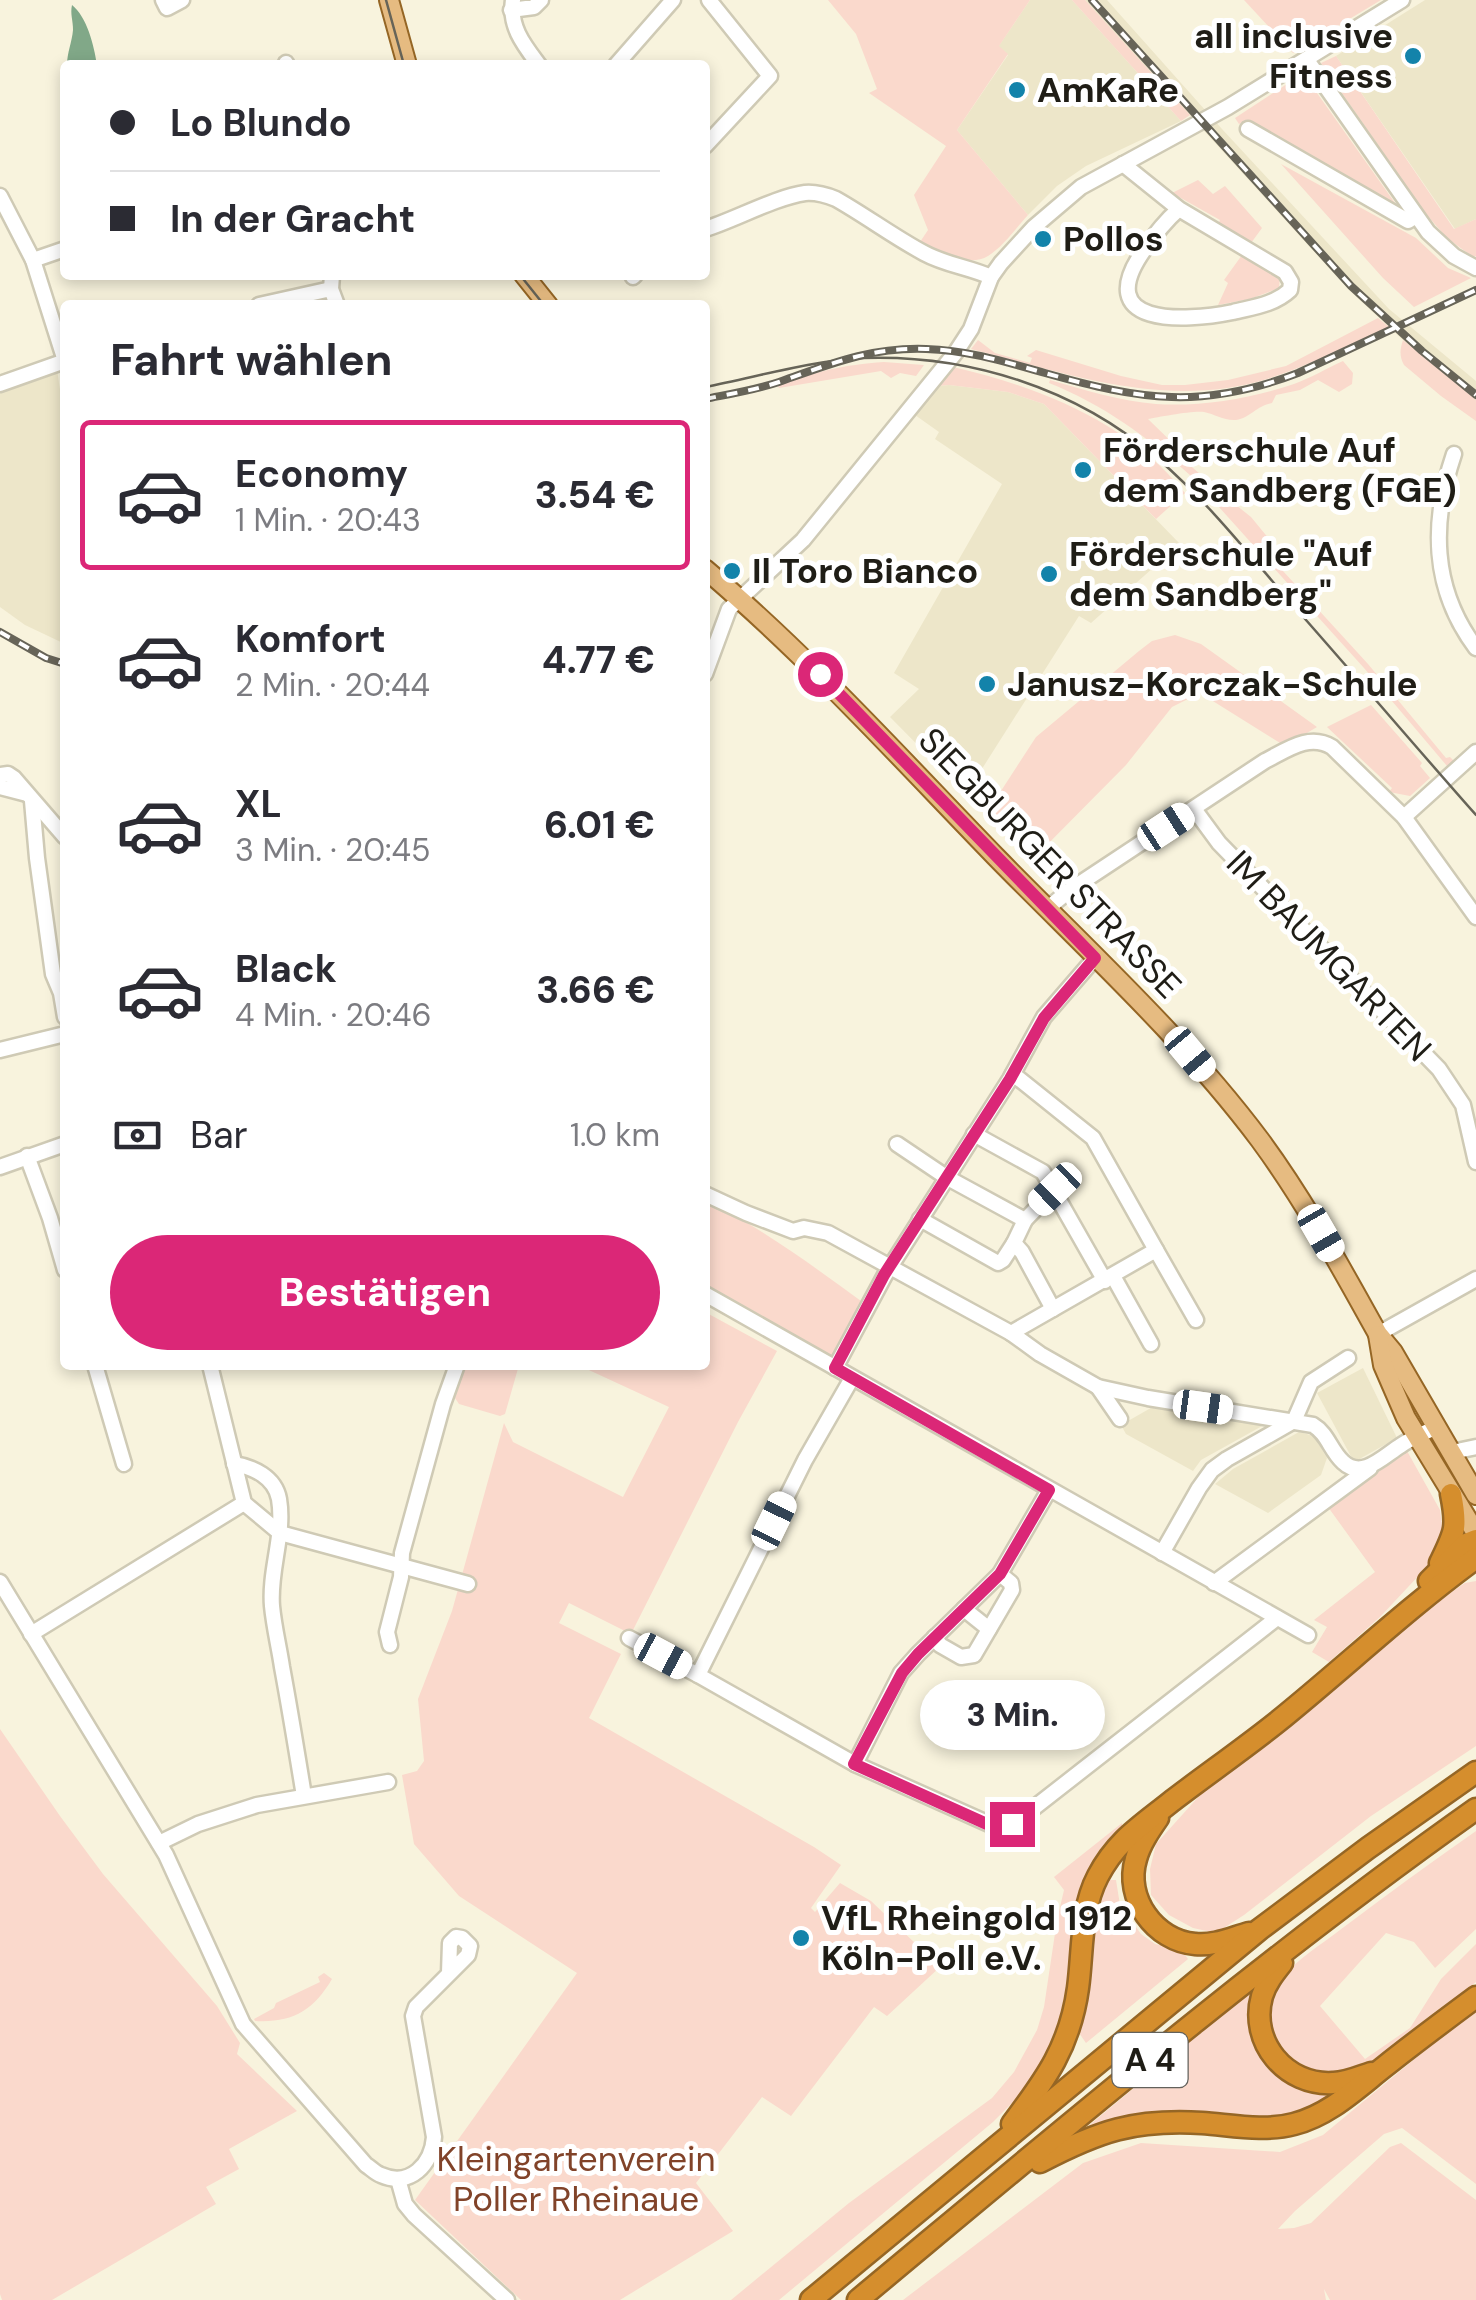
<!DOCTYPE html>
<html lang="de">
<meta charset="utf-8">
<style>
:root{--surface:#fff;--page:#f2f2f3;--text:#2b2b33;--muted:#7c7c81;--line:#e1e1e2;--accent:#db2777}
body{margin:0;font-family:"DM Sans",sans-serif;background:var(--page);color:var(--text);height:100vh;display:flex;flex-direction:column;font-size:38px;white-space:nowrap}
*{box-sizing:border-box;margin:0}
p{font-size:32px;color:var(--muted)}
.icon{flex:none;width:55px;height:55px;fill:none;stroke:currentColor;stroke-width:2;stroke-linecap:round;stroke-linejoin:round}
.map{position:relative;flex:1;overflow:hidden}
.details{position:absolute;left:60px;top:300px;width:650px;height:1070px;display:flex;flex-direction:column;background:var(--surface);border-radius:10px;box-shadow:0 5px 15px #0003}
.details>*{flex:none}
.hud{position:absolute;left:60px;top:60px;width:650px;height:220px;border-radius:10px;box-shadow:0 5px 15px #0003;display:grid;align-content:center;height:220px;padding:0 50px;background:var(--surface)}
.end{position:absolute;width:45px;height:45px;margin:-22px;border:12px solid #db2777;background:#fff;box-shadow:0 0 0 5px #fff}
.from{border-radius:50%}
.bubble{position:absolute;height:70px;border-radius:35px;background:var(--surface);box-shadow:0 5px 15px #0003;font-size:32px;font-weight:800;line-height:70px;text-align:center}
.car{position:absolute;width:30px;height:60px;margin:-30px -15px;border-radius:12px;box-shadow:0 0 8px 2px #0007;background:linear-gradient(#fff 24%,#345 0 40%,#fff 0 76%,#345 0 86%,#fff 0)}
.hud b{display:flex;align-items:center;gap:35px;height:95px;font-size:38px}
.hud b+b{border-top:2px solid var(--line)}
.hud i{width:25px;height:25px;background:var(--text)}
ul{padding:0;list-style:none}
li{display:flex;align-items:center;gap:30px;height:150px;margin:0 20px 15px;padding:0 30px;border:5px solid transparent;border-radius:10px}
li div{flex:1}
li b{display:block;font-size:38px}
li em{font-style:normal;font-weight:800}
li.active{border-color:var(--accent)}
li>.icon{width:90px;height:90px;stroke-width:1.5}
h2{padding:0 50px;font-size:45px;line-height:120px}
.pay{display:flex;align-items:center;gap:25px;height:110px;padding:0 50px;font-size:38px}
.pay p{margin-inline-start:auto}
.primary-button{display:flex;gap:20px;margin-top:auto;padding:20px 50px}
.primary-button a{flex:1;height:115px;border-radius:60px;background:var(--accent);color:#fff;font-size:40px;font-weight:800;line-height:115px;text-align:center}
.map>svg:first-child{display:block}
.built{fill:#ede6c9}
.green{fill:#fad9cc}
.water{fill:#81a888}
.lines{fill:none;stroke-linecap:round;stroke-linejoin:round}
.minor-casing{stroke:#cfcab5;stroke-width:19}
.major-casing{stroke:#956625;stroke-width:22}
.highway-casing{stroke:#956625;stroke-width:25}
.minor{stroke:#fff;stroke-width:14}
.major{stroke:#e6bb81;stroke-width:18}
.highway{stroke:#d58e2d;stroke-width:20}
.tram{stroke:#676458;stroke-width:2.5}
.rail-casing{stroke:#676458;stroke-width:8}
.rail{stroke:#fff;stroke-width:4;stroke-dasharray:11;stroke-linecap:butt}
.route{stroke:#db2777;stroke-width:12}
.poi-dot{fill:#1383aa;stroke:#fff;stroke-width:4}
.labels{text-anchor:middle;stroke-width:10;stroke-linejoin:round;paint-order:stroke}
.shield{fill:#fff;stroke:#62615c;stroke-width:2.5}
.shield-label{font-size:32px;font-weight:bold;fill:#1f1d16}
.poi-label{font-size:35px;font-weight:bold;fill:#1f1d16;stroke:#fff;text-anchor:start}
.street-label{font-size:35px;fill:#1f1d16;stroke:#fff}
.park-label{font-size:35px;fill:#814329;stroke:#fff}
</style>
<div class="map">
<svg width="1476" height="2300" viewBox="0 0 1476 2300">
<rect width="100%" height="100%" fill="#f8f3dd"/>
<g class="built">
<path d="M 1030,0 L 1072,0 L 1181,121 L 1086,166 L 1057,186 L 1028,215 L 957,130 L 1008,55 L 998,47 Z"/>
<path d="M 1085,0 L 1107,0 L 1222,129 L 1389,309 L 1476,381 L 1476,400 L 1403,340 L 1349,290 Z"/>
<path d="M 1425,0 L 1476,0 L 1476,219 L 1455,229 L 1336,56 Z"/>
<path d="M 55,356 L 65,423 L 65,644 L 25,625 L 0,607 L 0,374 Z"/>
<path d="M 949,385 L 1008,392 L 1044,404 L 1180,544 L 1091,623 L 1079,616 L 966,794 L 890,717 L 919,689 L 894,673 L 1002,484 L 935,439 L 939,432 L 915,415 L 938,386 Z"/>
<path d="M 1363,1368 L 1397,1438 L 1354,1462 L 1317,1393 Z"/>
<path d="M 1156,1405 L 1273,1420 L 1201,1460 L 1193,1471 L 1126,1434 L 1121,1425 Z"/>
<path d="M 1299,1432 L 1314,1436 L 1327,1458 L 1321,1475 L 1268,1513 L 1215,1484 L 1233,1469 Z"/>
</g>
<g class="green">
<path d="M 828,0 L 1030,0 L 999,46 L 1008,54 L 957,130 L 1028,215 C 1016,228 1003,247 988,256 C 968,268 937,251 920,242 L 928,230 L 914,195 L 946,146 L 869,93 L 877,89 L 856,34 Z"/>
<path d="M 1072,0 L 1085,0 L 1190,115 L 1181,121 Z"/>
<path d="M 1244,0 L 1381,0 L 1293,53 Z"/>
<path d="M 1336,56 L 1454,229 L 1476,219 L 1476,256 L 1473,257 L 1447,238 L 1426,214 L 1321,63 Z"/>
<path d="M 1298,80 L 1312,86 L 1400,210 L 1256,128 L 1250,120 L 1239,124 L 1235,118 L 1290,82 Z"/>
<path d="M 1281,164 L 1416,238 L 1448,268 L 1471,278 L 1414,307 L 1383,278 Z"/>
<path d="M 1198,180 L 1213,194 L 1225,186 L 1262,228 L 1251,243 L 1218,224 L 1220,220 L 1172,193 Z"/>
<path d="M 1242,255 L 1280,277 L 1279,288 L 1250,299 L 1218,305 L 1228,283 L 1224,280 Z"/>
<path d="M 1378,318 L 1389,327 C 1349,345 1309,366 1267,379 C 1167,410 1069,374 971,349 L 978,340 L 995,353 L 1030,363 L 1032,358 L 1027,356 L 1036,350 L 1121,376 L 1162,385 L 1185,385 L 1228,380 L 1286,366 Z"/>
<path d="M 1403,340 L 1476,400 L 1476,421 L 1441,396 L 1404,365 C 1399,356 1400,349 1403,340 Z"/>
<path d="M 1343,361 L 1353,373 L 1352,384 L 1339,392 L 1318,380 L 1300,390 L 1276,395 L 1272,403 C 1256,406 1250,418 1236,420 C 1224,421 1215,414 1204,412 C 1195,410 1158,417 1148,419 L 1184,454 L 1185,461 L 1200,474 L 1201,477 L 1251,517 L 1284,557 L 1272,559 L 1368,664 L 1446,758 L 1450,757 L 1454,761 L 1447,766 L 1364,668 L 1191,476 C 1148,437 1102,404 1049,383 L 1050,380 C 1084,390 1121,401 1156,404 C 1201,407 1252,398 1294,384 C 1311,378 1327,368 1343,361 Z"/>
<path d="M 884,362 L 924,365 L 916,376 L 900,373 L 891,378 L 881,371 L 779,388 L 778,386 C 816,371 843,365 884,362 Z"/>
<path d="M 953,367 C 1040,387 1128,422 1185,493 L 1156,519 L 1044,404 L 1008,392 L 949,385 L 938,386 Z"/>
<path d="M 1175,635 L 1201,644 L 1317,727 L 1285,746 L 1200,693 L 1172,707 L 1126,765 L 1033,859 L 986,814 L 1036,737 L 1139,651 L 1152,641 Z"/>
<path d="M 1371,705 L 1422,763 L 1420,766 L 1430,778 L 1410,796 L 1389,792 L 1392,788 L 1327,727 Z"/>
<path d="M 705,1199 C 762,1229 809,1263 861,1301 L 832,1356 L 825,1357 L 705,1289 Z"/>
<path d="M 705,1312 L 777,1351 L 738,1422 L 631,1634 L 569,1603 L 559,1623 L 621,1654 L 589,1718 L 814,1847 L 841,1865 L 811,1908 L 815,1912 L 840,1883 L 871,1901 L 940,1967 L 887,2016 L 874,2007 L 791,2116 L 762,2097 L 696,2183 L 733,2231 L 620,2300 L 521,2300 L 415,2200 L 577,1973 L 459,1896 L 414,1844 L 402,1775 L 417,1771 L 424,1761 L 418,1699 L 452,1611 L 504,1423 L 513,1442 L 623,1497 L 669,1407 L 578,1365 L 705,1365 Z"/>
<path d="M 464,1365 L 519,1365 L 505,1414 L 500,1416 L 459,1404 L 455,1398 Z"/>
<path d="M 1407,1451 L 1440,1510 L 1443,1534 L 1437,1556 L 1380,1617 L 1329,1662 L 1312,1652 L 1327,1627 L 1314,1620 L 1375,1572 L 1328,1507 Z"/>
<path d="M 1476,1581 L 1476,1746 L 1371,1816 L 1244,1915 L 1216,1933 L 1193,1928 L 1169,1915 L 1151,1895 L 1150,1869 L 1156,1844 L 1209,1785 L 1444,1597 L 1465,1583 Z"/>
<path d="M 0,1729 L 60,1816 L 103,1874 L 217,2006 L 240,2043 L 237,2054 L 297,2111 L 229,2149 L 239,2169 L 206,2187 L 216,2204 L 52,2300 L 2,2300 L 0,2294 Z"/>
<path d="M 1122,1823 L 1122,1831 L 1103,1855 L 1065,2013 L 1045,2062 L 1027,2088 L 993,2122 L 779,2300 L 731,2300 L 849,2203 L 992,2098 L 1014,2072 L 1037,2030 L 1044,2007 L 1057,1920 L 1064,1890 L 1054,1877 Z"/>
<path d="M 1476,1831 L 1476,1929 L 1435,1968 L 1414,1942 L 1386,1933 L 1320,2006 L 1365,2059 L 1410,2028 L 1441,1979 L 1476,1944 L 1476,1982 C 1445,2007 1401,2049 1366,2065 C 1333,2081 1292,2070 1274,2037 C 1266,2021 1271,1994 1282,1979 C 1296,1959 1321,1945 1340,1930 C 1385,1896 1430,1863 1476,1831 Z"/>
<path d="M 1106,1880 L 1116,1880 L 1120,1905 L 1141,1934 L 1155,1944 L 1181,1950 L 1188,1959 L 1086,2043 L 1077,2030 L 1095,1907 Z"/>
<path d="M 324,1973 L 332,1979 C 313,2011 292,2023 255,2021 L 254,2019 L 274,2008 L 276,2003 L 320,1982 L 318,1977 Z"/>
<path d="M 1251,1990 L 1255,1991 L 1276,2070 L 1353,2083 L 1309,2112 L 1265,2121 L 1130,2119 L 1086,2128 Z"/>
<path d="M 1476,2008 L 1476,2184 L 1402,2128 L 1384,2134 L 1295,2211 L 1278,2229 L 1294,2228 L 1311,2223 L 1390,2147 L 1401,2143 L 1476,2200 L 1476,2300 L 1330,2300 L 1324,2289 L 1326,2300 L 903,2300 L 1083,2163 L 1141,2143 L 1280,2152 L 1323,2135 Z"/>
</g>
<path class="water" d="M 72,5 C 87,17 94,45 97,65 L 67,65 C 67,53 72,42 73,30 C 73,20 70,14 72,5 Z"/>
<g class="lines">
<g class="minor-casing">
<g id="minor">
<path d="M 163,0 L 167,8 L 182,0"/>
<path d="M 513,0 C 509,27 524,45 539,65"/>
<path d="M 511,10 L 534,7 L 541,0"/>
<path d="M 1307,60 L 1428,232 L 1454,256 L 1476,268"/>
<path d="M 286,63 L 287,65"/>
<path d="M 616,65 L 673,0"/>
<path d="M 1248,129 L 1408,221 L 1416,216"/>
<path d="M 705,146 L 770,76 L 709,0"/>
<path d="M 1123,164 L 1179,209 L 1285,272 L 1291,282 L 1290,290 C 1274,305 1253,307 1233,312 C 1184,322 1090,327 1144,250 C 1155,235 1164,222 1179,209"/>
<path d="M 0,196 L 33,260 L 65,361 L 0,384"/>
<path d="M 705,229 C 734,220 776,197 805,193 C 816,192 826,195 836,199 C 866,216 894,237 924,253 C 946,265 969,267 991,277"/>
<path d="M 33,260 L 65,249"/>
<path d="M 332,275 L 331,289 L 337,305"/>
<path d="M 633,277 L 635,275"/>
<path d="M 259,305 L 331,289"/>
<path d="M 1454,454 C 1431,522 1431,588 1476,648"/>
<path d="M 705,674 L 729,609 L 803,540 L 956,352 L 971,329 L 991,277 L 1001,263 L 1034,227 L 1081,187 L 1228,107 L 1402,0"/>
<path d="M 0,775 L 8,774 L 14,778 L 65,837"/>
<path d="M 0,787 L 27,794"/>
<path d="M 32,801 L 37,858 L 53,974 L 61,993 L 65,1017"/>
<path d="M 1194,809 L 1219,843 L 1439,1069 L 1463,1105 L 1476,1162"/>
<path d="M 1404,817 L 1476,752"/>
<path d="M 1048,908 L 1070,890 L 1265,761 C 1287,750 1309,733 1332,747 L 1404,817 L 1476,917"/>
<path d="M 0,1050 L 65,1034"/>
<path d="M 1013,1074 L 1093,1138 L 1156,1250"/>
<path d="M 974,1134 L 1043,1172 L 1105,1281"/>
<path d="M 897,1144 L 946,1177 L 1025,1220 L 1055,1189"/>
<path d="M 27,1156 L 50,1218 L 65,1270"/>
<path d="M 0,1167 L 65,1144"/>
<path d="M 705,1194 L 746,1213 L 793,1231 L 804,1228 L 828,1233 L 1011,1333 L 1040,1354 L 1098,1387 L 1148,1398 L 1313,1425 C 1328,1434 1330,1450 1343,1462 C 1362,1480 1384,1456 1400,1446 C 1411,1438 1424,1433 1437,1427"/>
<path d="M 920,1219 L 998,1263 L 1003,1260 L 1014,1243"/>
<path d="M 1025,1220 L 1014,1243 L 1022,1252 L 1053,1309"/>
<path d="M 1113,1276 L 1151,1344"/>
<path d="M 705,1294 L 1308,1635"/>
<path d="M 1011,1333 L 1156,1250 L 1196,1320"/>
<path d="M 1378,1334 L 1476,1279"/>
<path d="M 95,1365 L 124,1464"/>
<path d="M 210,1365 L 244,1503 L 280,1533 L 468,1584"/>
<path d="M 835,1368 L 885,1275 L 1010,1079 L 1044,1017 L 1095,958"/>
<path d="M 1098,1387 L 1120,1419"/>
<path d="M 1452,1452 L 1476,1447"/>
<path d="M 234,1464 C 253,1467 275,1477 279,1499 C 285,1535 269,1570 272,1606 C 274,1627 279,1647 282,1667 C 290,1710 297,1753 304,1796"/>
<path d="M 1162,1553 L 1199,1488 L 1212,1470 L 1227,1459 L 1294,1421 L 1311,1382 L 1348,1358"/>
<path d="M 0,1582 L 166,1855 L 243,2024 L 366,2165 C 371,2168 375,2173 381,2175 C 410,2188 432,2164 434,2137 L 413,2016 L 416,2007 L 468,1955 L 470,1946 L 462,1938 L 456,1937 L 450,1943 L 449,1973"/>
<path d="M 1214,1583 L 1370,1468"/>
<path d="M 964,1609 L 989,1629"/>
<path d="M 31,1634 L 244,1503"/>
<path d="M 935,1637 L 940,1645 L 961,1657 L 974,1655 L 1012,1590 L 1011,1583 L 1000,1574"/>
<path d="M 629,1638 L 698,1675 L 855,1764 L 998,1828 L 1012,1825 L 1277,1618"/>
<path d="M 390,1645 L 387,1632 L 401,1577 L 402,1553 L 443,1404 L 457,1365"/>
<path d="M 698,1675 L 805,1460 L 852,1378"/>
<path d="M 855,1764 L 901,1673 L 918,1654 L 1000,1574 L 1049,1490"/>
<path d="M 159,1843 L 198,1824 L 257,1805 L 388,1782"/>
<path d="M 398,2179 L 405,2204 L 414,2215 L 507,2300"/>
</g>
</g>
<g class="major-casing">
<g id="major">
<path d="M 389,0 L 407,65"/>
<path d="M 524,275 L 548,305"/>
<path d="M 705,569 C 810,658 900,758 996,857 C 1086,949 1182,1036 1260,1140 C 1305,1201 1341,1268 1378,1334 L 1393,1352 L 1476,1495"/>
<path d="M 1378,1335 L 1383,1365 L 1406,1418 L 1476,1533"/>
</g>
</g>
<g class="highway-casing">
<g id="highway">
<path d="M 1440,1563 C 1455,1532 1458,1528 1451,1494"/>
<path d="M 1429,1581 L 1466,1544 L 1476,1540"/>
<path d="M 1158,1818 C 1149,1831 1140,1844 1136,1859 C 1124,1898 1155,1941 1195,1944 C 1214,1946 1231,1938 1249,1933"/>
<path d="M 1282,1963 C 1274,1973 1266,1983 1262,1996 C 1249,2042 1286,2086 1333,2083 C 1346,2083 1359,2077 1371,2073"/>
<path d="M 1012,2124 C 1046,2079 1070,2046 1078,1988 C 1083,1952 1080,1910 1098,1876 C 1117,1840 1141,1826 1172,1801 C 1206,1775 1242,1750 1276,1723 C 1343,1669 1406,1609 1476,1558"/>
<path d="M 1040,2162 C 1099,2131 1134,2119 1202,2123 C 1231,2125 1265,2132 1294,2124 C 1329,2115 1356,2089 1384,2067 C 1414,2043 1445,2020 1476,1997"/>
<path d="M 811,2300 L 1260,1929 L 1368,1848 L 1476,1772"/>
<path d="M 858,2300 C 1060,2132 1261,1961 1476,1809"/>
</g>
</g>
<use href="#minor" class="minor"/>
<use href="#major" class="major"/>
<use href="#highway" class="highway"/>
<g class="tram">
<path d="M 386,0 L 404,65"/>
<path d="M 520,275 L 544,305"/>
<path d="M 705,387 C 757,377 809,361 862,358 C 968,354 1076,388 1157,458 C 1207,501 1248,553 1291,603 C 1353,673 1414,745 1476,815"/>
</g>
<g class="rail-casing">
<g id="rail">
<path d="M 1092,0 L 1351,286 L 1422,351 L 1476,395"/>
<path d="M 705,399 C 730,394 755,390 779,382 C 830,364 871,347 926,349 C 967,350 1006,362 1045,373 C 1141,400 1202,410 1298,373 L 1476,290"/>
<path d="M 0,632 L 46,658 L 65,664"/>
</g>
</g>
<use href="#rail" class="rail"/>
</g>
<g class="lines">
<path class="route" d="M 820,674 L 1095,958 L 1044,1018 L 1010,1079 L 884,1275 L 835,1368 L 1049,1490 L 1000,1574 L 918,1654 L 902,1673 L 854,1764 L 989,1825 L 998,1828 L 1012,1824"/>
</g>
<g class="poi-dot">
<circle cx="1413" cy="56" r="10"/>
<circle cx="1017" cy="90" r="10"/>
<circle cx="1043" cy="239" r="10"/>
<circle cx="1083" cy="470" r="10"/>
<circle cx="732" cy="571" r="10"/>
<circle cx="1049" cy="574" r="10"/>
<circle cx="987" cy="684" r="10"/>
<circle cx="801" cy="1938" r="10"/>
</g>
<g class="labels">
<rect class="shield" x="1112.5" y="2033" width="75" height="54" rx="8"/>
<g class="shield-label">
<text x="1150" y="2071">A 4</text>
</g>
<g class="poi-label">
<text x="1393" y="48" text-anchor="end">all inclusive<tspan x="1393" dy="40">Fitness</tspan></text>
<text x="1037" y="102">AmKaRe</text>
<text x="1063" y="251">Pollos</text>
<text x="1103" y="462">Förderschule Auf<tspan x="1103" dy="40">dem Sandberg (FGE)</tspan></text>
<text x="1069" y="566">Förderschule "Auf<tspan x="1069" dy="40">dem Sandberg"</tspan></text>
<text x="752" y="583">Il Toro Bianco</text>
<text x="1007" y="696">Janusz-Korczak-Schule</text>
<text x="821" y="1930">VfL Rheingold 1912<tspan x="821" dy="40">Köln-Poll e.V.</tspan></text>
</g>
<g class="street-label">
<text transform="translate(1050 863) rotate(46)" y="12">SIEGBURGER STRASSE</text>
<text transform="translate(1329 956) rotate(46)" y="12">IM BAUMGARTEN</text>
</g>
<g class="park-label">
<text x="576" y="2171">Kleingartenverein<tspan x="576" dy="40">Poller Rheinaue</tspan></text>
</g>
</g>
</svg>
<i class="end from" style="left:820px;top:674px"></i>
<i class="end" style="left:1012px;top:1824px"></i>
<div class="bubble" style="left:920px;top:1680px;width:185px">3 Min.</div>
<i class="car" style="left:1166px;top:827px;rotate:57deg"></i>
<i class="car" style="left:1190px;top:1054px;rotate:140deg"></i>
<i class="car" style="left:1055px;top:1189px;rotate:226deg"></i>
<i class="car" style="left:1321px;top:1233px;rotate:150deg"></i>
<i class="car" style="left:1203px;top:1407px;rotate:98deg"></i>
<i class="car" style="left:774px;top:1521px;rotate:26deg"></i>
<i class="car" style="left:663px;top:1656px;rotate:118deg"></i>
<div class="hud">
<b><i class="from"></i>Lo Blundo</b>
<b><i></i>In der Gracht</b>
</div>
<section class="details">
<h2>Fahrt wählen</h2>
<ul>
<li class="active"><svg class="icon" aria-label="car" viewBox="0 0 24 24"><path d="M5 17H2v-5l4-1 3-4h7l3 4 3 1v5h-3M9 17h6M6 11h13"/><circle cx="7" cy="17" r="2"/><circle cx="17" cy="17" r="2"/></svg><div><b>Economy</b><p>1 Min. · 20:43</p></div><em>3.54 €</em></li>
<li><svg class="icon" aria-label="car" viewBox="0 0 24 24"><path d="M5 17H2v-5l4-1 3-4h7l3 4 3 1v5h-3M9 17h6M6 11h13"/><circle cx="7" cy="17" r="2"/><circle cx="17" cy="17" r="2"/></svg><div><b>Komfort</b><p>2 Min. · 20:44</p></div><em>4.77 €</em></li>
<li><svg class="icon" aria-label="car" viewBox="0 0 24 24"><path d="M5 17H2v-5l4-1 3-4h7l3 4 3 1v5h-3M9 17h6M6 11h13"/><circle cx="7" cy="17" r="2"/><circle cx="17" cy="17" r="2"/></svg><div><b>XL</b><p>3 Min. · 20:45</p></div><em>6.01 €</em></li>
<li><svg class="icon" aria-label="car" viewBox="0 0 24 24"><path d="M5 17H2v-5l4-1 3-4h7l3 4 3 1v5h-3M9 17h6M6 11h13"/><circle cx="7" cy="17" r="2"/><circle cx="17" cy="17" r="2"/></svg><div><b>Black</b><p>4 Min. · 20:46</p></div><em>3.66 €</em></li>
</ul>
<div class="pay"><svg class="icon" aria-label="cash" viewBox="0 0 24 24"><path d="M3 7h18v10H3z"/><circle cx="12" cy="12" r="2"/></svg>Bar<p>1.0 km</p></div>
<div class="primary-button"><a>Bestätigen</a></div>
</section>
</div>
